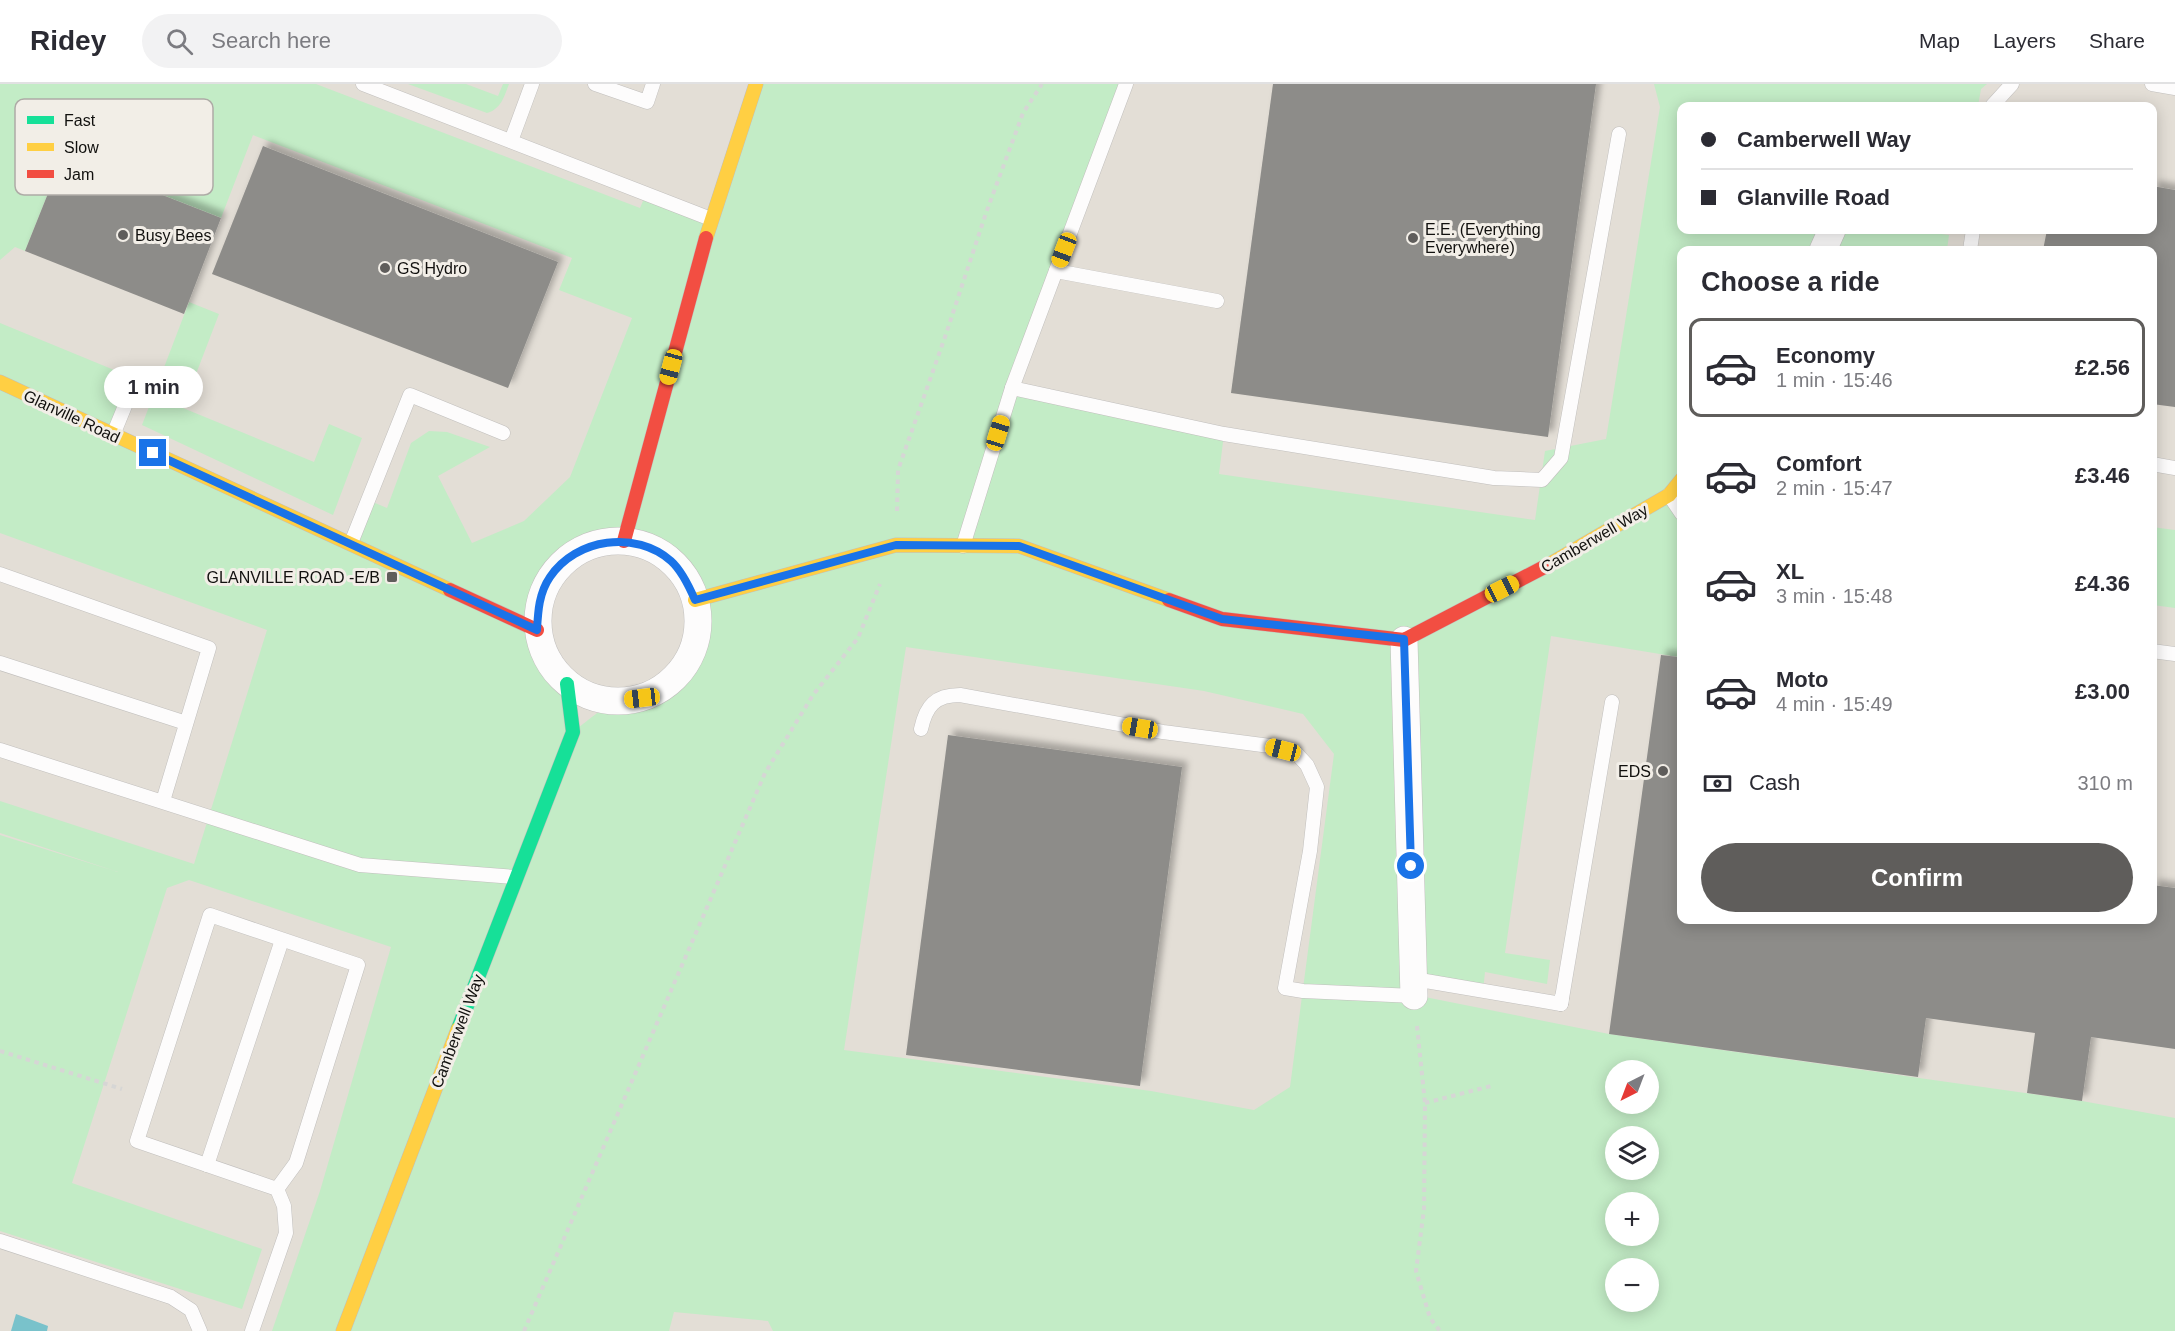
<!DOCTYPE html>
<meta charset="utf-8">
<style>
:root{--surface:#fff;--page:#f2f2f3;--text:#2b2b33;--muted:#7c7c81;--line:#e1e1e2;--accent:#5f5d5b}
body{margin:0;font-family:Helvetica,sans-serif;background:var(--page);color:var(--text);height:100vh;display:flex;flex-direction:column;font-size:22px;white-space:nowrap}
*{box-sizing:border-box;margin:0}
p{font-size:20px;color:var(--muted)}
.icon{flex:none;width:33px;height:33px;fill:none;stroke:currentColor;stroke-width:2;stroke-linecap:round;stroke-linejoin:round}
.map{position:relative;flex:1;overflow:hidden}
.sheet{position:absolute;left:1677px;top:162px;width:480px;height:678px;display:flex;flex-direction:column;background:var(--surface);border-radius:12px;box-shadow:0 3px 15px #0003}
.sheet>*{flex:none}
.banner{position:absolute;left:1677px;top:18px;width:480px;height:132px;border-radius:12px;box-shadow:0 3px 15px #0003;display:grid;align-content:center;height:132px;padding:0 24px;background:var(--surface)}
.needle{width:39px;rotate:222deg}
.buttons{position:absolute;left:1605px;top:976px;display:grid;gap:12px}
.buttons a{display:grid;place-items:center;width:54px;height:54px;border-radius:50%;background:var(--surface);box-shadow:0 3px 15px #0003;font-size:30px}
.end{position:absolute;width:27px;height:27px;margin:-14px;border:8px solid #1a73e8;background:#fff;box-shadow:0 0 0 3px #fff}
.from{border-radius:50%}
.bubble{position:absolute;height:42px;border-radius:21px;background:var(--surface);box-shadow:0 3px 15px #0003;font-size:20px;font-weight:600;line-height:42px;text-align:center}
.car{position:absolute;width:18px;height:36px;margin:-18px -9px;border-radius:8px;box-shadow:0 0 4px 2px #0007;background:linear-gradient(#f5c518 24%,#345 0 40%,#f5c518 0 76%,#345 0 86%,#f5c518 0)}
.banner b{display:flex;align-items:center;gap:21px;height:57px;font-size:22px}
.banner b+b{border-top:2px solid var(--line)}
.banner i{width:15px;height:15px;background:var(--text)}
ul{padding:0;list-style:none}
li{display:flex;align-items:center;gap:18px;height:99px;margin:0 12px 9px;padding:0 12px;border:3px solid transparent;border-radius:12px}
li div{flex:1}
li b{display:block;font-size:22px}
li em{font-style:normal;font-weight:600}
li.current{border-color:var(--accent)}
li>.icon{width:54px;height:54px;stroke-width:1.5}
h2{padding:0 24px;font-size:27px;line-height:72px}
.pay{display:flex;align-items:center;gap:15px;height:66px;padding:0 24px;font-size:22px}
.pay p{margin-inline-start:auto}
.action{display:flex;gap:12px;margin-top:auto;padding:12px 24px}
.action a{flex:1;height:69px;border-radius:36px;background:var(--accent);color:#fff;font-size:24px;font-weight:600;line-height:69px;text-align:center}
header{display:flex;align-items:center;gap:36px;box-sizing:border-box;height:84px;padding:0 30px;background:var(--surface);border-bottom:2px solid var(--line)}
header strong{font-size:28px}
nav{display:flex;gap:33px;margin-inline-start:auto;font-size:21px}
.search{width:420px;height:54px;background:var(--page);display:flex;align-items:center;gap:15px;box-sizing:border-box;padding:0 21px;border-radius:33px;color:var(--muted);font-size:22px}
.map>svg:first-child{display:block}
.built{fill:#e3ded6;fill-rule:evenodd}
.green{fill:#c3ecc6;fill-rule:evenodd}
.water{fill:#79c2cb}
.building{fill:#8d8c89;filter:url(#shadow)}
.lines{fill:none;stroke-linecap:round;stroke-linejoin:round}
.lane-casing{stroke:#c1bfbd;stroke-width:15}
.street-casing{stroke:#c1bfbd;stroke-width:28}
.fast-casing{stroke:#c1bfbd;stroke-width:15}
.slow-casing{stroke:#c1bfbd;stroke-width:15}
.jam-casing{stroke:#c1bfbd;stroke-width:15}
.path{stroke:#d6d6d5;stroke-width:4;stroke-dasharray:4.5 4.5;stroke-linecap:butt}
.lane{stroke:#fdfcfc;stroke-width:14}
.street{stroke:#fdfcfc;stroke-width:27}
.fast{stroke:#16e098;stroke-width:14}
.slow{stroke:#ffcf43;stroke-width:14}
.jam{stroke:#f24e42;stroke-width:14}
.route{stroke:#1a73e8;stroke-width:8}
.poi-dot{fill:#5f5d5b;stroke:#f2eee7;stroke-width:2}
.labels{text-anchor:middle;stroke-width:6;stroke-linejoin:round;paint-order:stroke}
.poi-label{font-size:16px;fill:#11100e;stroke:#f2eee7;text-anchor:start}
.street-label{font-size:16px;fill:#11100e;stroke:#f2eee7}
.key{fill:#f2eee7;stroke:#aeaba6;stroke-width:1.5}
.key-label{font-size:16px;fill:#11100e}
</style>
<header>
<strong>Ridey</strong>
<div class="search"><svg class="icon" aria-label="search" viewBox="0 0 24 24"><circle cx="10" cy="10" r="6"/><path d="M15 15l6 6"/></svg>Search here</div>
<nav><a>Map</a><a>Layers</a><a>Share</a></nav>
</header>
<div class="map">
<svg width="2175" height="1247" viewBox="0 0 2175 1247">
<defs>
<filter id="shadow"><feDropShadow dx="5.5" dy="-5.5" stdDeviation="3" flood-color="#0004"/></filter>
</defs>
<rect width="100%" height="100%" fill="#efedea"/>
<path class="built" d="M 0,0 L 2175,0 L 2175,1247 L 0,1247 ZM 1682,22 L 2152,22 L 2152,146 L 1682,146 ZM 1682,166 L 2152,166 L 2152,836 L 1682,836 ZM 1616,987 L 1648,987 L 1648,1020 L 1616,1020 ZM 1616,1053 L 1648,1053 L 1648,1086 L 1616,1086 ZM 1616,1119 L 1648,1119 L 1648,1152 L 1616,1152 ZM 1616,1185 L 1648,1185 L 1648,1218 L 1616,1218 Z"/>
<g class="green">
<path d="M 0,0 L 316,0 L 640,124 L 646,110 L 711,135 L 756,0 L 1126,0 L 1012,304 L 1224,350 L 1219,390 L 1535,436 L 1545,367 L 1606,355 L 1660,23 L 1654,0 L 1987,0 L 1981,5 L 1978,22 L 1682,22 L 1682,146 L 1927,146 L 1927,148 L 1949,151 L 1947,166 L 1682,166 L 1682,547 L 1678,573 L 1551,552 L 1505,869 L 1550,876 L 1547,900 L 1485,888 L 1483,907 L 1414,895 L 1415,911 L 1609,950 L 2082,1017 L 2175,1034 L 2175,1247 L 773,1247 L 768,1237 L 674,1228 L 669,1247 L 272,1247 L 320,1107 L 391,863 L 189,796 L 167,804 L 72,1099 L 262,1165 L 242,1225 L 0,1147 L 0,751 L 118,788 L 0,749 L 0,717 L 194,780 L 267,546 L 0,449 L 0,239 L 136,295 L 114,351 L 351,459 L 368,416 L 387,424 L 411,359 L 429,347 L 447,348 L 490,363 L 438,392 L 472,459 L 524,437 L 570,393 L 632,234 L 559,206 L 572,174 L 253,51 L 221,134 L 63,72 L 25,167 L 15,163 L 0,176 ZM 624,457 C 640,461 656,465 670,476 C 708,507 705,573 667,601 C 661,606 650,612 642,614 C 634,617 623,615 615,618 C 604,622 584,640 574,647 L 567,600 L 548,579 L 537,546 L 539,518 L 550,493 L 569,473 L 586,463 ZM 906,563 L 1204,607 L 1303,630 L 1334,670 L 1290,1003 L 1254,1026 L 1151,1007 L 844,966 ZM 1616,987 L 1648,987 L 1648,1020 L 1616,1020 ZM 1616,1053 L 1648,1053 L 1648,1086 L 1616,1086 ZM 1616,1119 L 1648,1119 L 1648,1152 L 1616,1152 ZM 1616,1185 L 1648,1185 L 1648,1218 L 1616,1218 Z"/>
<path d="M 408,0 L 466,0 L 498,12 L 503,0 L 509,0 C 504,13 501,25 487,29 Z"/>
<path d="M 189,218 L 219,230 L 183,324 L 314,378 L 329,340 L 362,354 L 333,431 L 142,341 Z"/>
<path d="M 2152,443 L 2175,446 L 2175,524 L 2153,521 Z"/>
</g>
<path class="water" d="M 16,1230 L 48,1242 L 47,1247 L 11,1247 Z"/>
<g class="building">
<path d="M 1273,0 L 1596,0 L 1548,353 L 1231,309 Z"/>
<path d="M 263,62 L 558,178 L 508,304 L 212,190 Z"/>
<path d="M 63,72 L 221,134 L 184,230 L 25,167 Z"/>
<path d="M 2152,102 L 2175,106 L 2175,323 L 2152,320 L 2152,166 L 2043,166 L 2047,146 L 2152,146 Z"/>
<path d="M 1680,557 L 1682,836 L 2152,836 L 2152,801 L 2175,804 L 2175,965 L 2091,953 L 2082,1017 L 2027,1009 L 2035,949 L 1926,934 L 1918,993 L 1609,950 L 1661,571 L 1678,573 Z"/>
<path d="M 948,651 L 1182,683 L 1140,1002 L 906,971 Z"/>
</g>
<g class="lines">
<g class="lane-casing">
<g id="lane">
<path d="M 363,0 L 711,135"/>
<path d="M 595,0 L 647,18 L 653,0"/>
<path d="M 2152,0 L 2175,4"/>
<path d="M 1992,22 L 2012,0"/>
<path d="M 511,57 L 532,0"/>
<path d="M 1970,166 L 1973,146"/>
<path d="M 1056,187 L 1217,217"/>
<path d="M 1012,304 L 1126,0"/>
<path d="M 113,351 L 136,295"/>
<path d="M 2152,380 L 2175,384"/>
<path d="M 1669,411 L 1682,430"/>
<path d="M 351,459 L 410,311 L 503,349"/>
<path d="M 963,462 L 1012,304 L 1224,350 L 1494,394 L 1542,396 L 1561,374 L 1619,50"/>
<path d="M 0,490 L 209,564 L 163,717"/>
<path d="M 2152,567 L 2175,570"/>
<path d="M 0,579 L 186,639"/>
<path d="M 921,645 C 926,622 935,611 960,611 L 1163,648 L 1270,662 L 1296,669 L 1307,681 L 1317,703 L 1310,767 L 1285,904 L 1303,907 L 1414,912"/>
<path d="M 0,666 L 360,781 L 515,793"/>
<path d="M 1414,895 L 1561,920 L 1562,913"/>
<path d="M 1561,920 L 1612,618"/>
<path d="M 207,1081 L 282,856"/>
<path d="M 0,1157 L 171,1213 L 191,1226 L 200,1247"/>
<path d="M 252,1247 L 286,1149 L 284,1122 L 277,1105 L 137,1057 L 210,831 L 358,881 L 296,1079 L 277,1105"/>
</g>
</g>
<g class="street-casing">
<g id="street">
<path d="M 1823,166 L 1832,146"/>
<circle cx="618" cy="537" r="80"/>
<path d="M 1404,556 L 1414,912"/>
</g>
</g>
<g class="fast-casing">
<path id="fast" d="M 458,945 L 573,648 L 567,600"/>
</g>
<g class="slow-casing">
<g id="slow">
<path d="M 706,154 L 756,0"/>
<path d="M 0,298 L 450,506"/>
<path d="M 1550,480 L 1669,411 L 1682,395"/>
<path d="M 695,516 L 896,461 L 1019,462 L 1169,516"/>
<path d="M 343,1247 L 458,945"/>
</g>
</g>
<g class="jam-casing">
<g id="jam">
<path d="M 624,457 L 706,154"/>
<path d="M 450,506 L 537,546"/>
<path d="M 1169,516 L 1222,535 L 1404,556 L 1550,480"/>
</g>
</g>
<g class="path">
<path d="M 897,427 L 898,386 L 945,253 L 986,129 L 1023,29 L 1042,0"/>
<path d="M 1417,942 L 1425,1019 L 1424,1125 L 1416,1187 L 1430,1234 L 1440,1247"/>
<path d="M 0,967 L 122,1005"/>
<path d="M 1425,1019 L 1491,1002"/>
<path d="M 524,1247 L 765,689 L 813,611 L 858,554 L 880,500"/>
</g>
<use href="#lane" class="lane"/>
<use href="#street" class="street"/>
<use href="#fast" class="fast"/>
<use href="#slow" class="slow"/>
<use href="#jam" class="jam"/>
</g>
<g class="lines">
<path class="route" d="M 153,369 L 537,546 C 538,527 539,509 550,493 C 576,454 636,446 671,477 C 682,487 689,502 695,516 L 896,461 L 1019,462 L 1222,535 L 1404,555 L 1411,782"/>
</g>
<g class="poi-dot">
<circle cx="123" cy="151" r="6"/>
<circle cx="1413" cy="154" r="6"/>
<circle cx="385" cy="184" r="6"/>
<rect x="386" y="487" width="12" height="12" rx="3"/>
<circle cx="1663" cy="687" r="6"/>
</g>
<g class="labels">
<g class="poi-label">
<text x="1425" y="151">E.E. (Everything<tspan x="1425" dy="18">Everywhere)</tspan></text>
<text x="135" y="157">Busy Bees</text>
<text x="397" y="190">GS Hydro</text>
<text x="380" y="499" text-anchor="end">GLANVILLE ROAD -E/B</text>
<text x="1651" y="693" text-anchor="end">EDS</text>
</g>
<g class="street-label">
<text transform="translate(72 332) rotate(25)" y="6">Glanville Road</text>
<text transform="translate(1594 454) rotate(-30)" y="6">Camberwell Way</text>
<text transform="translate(457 947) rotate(-69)" y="6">Camberwell Way</text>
</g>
</g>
<rect x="15" y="15" width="198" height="96" rx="9" class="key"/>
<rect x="27" y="32" width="27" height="8" fill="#16e098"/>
<rect x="27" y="59" width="27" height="8" fill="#ffcf43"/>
<rect x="27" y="86" width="27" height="8" fill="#f24e42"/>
<g class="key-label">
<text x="64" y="42">Fast</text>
<text x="64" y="69">Slow</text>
<text x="64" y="96">Jam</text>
</g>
</svg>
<div class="buttons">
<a><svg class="needle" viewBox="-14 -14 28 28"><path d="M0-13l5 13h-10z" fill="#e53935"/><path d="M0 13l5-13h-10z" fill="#7c7c81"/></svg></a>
<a><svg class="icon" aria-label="layers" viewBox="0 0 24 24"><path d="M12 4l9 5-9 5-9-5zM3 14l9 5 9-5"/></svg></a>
<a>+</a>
<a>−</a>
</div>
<i class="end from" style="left:1411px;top:782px"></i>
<i class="end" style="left:153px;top:369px"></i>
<div class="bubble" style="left:104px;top:282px;width:99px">1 min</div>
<i class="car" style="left:1064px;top:166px;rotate:201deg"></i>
<i class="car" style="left:671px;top:283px;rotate:195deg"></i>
<i class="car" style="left:998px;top:349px;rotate:17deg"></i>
<i class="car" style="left:1502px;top:505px;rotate:63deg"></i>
<i class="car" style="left:642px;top:614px;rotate:263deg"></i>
<i class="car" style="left:1140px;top:644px;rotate:280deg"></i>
<i class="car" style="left:1283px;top:666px;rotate:284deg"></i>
<div class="banner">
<b><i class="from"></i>Camberwell Way</b>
<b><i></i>Glanville Road</b>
</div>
<section class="sheet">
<h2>Choose a ride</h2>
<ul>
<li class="current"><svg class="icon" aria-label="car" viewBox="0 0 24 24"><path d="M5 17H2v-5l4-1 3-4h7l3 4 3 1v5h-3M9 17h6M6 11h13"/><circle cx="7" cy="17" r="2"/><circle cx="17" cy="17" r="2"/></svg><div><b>Economy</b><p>1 min · 15:46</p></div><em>£2.56</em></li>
<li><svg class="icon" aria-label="car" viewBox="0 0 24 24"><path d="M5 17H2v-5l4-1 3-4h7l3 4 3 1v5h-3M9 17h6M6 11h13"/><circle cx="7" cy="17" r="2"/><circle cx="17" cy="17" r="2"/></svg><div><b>Comfort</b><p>2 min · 15:47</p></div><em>£3.46</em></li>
<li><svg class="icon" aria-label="car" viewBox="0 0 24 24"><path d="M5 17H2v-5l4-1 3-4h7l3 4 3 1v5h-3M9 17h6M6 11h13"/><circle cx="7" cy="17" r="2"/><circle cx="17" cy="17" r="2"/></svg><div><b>XL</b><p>3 min · 15:48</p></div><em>£4.36</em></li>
<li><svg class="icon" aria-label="car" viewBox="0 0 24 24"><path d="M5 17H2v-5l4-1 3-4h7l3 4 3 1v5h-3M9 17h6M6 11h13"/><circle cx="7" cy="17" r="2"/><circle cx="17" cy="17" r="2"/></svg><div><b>Moto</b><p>4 min · 15:49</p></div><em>£3.00</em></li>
</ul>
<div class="pay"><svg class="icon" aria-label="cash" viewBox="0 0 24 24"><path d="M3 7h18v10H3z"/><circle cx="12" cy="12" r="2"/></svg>Cash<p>310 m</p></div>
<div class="action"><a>Confirm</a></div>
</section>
</div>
